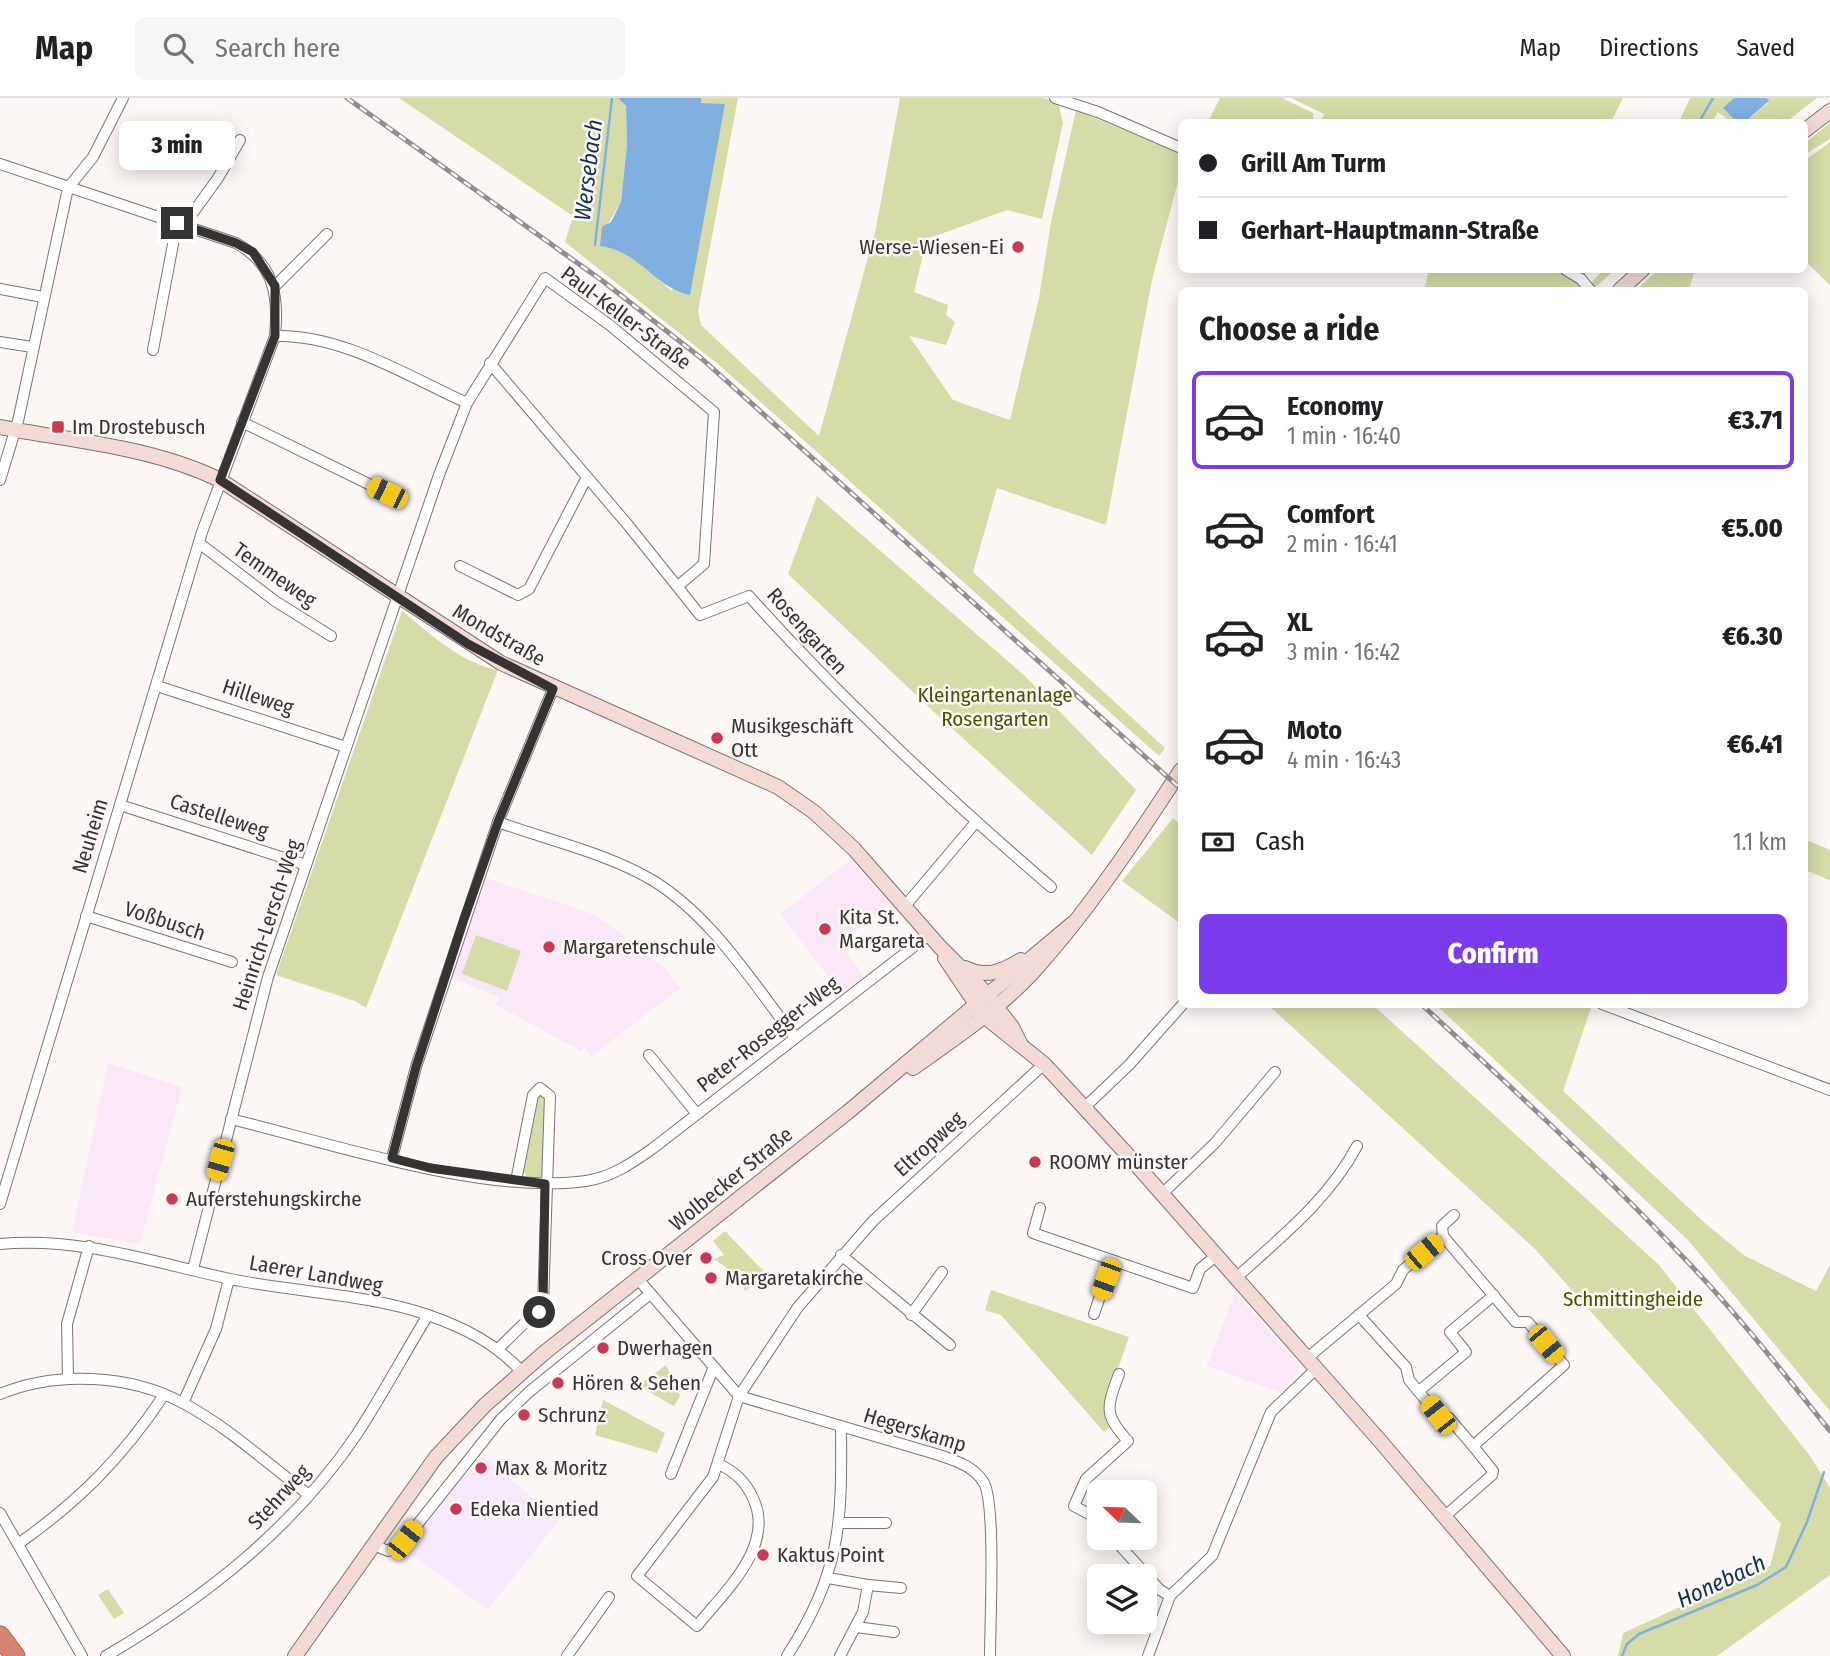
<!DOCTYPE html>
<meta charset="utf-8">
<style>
:root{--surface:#fff;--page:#f6f6f6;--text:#202124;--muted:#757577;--line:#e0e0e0;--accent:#7c3aed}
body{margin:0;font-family:"Fira Sans Condensed",sans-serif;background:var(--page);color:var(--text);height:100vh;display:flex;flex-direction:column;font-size:26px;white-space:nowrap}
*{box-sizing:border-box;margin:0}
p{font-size:23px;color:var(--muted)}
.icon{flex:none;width:38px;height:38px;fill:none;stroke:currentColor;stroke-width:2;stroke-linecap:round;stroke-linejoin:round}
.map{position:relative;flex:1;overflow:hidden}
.panel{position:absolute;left:1178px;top:189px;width:630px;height:721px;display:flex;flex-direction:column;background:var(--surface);border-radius:10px;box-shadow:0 4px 18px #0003}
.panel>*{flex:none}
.banner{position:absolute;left:1178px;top:21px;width:630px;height:154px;border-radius:10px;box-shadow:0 4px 18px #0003;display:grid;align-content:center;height:154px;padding:0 21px;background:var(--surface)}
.needle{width:46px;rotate:293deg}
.buttons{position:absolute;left:1087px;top:1382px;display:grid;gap:14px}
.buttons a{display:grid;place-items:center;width:70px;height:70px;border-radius:10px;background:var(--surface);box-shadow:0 4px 18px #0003;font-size:35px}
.end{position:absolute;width:32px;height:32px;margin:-16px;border:9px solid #363433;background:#fff;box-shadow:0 0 0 4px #fff}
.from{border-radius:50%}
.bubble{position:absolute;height:49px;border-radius:10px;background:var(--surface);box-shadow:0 4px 18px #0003;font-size:23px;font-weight:800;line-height:49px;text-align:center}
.car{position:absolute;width:21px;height:42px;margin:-21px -10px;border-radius:9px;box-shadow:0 0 5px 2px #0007;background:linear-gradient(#f5c518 24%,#345 0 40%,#f5c518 0 76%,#345 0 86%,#f5c518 0)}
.banner b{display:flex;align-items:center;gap:24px;height:66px;font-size:26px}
.banner b+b{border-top:2px solid var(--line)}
.banner i{width:18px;height:18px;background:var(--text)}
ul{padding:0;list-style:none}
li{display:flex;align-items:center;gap:21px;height:98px;margin:0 14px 10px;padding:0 7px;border:4px solid transparent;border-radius:10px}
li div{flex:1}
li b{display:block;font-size:26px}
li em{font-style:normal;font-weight:800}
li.current{border-color:var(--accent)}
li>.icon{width:63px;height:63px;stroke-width:1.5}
h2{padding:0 21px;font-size:32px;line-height:84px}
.pay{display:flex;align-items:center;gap:18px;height:77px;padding:0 21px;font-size:26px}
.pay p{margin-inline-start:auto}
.primary-button{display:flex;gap:14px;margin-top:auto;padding:14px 21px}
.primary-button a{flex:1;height:80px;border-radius:10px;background:var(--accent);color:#fff;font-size:28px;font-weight:800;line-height:80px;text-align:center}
header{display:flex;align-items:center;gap:42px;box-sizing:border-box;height:98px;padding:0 35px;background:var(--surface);border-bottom:2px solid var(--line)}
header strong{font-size:33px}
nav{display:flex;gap:38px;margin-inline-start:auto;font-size:24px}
.search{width:490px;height:63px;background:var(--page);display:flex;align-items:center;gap:18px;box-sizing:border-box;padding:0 24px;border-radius:10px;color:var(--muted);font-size:26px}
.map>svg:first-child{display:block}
.commercial{fill:#f6e9fd}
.education{fill:#fae8f9}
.green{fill:#d5dca7}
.water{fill:#80afe0}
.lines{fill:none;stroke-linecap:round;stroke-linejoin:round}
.stream{stroke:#80afe0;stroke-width:2.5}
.street-casing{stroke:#7a7573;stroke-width:12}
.secondary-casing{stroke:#7a7573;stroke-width:16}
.highway-casing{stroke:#9e685b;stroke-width:21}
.street{stroke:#fff;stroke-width:10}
.secondary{stroke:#f3dad4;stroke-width:14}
.highway{stroke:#d68470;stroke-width:19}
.rail-casing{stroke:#918e8d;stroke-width:5}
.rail{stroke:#fcf7f5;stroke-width:2.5;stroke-dasharray:8;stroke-linecap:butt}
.route{stroke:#363433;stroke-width:9}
.poi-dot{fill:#c93855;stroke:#fcf7f5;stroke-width:2.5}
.labels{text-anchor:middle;stroke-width:5;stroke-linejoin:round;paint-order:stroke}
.poi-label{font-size:21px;fill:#363433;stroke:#fcf7f5;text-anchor:start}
.street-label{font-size:21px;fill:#363433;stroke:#fcf7f5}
.park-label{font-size:21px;fill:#4d5200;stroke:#fcf7f5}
.water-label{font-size:23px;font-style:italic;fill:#103252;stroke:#fcf7f5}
</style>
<header>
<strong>Map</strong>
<div class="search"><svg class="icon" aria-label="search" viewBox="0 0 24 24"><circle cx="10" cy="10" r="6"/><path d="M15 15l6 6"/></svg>Search here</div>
<nav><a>Map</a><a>Directions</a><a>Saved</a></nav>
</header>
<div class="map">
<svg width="1830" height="1558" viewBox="0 0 1830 1558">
<rect width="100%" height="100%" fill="#fcf7f5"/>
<path class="commercial" d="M 482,1357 L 559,1422 L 488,1512 L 403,1451 Z"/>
<g class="education">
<path d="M 850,762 L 890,806 L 840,845 L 864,878 L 841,895 L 780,816 Z"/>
<path d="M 484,779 L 590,815 L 610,827 L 665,871 L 680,890 L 590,960 L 585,949 L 581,953 L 496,907 L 498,899 L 450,879 Z"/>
<path d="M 108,965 L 182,989 L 140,1146 L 72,1134 Z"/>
<path d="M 1235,1194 L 1299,1267 L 1298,1276 L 1279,1294 L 1207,1268 Z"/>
</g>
<g class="green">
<path d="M 399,0 L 618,0 L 626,8 L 627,47 L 621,104 L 606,129 L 614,150 L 624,153 L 672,193 L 725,7 L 701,5 L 701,0 L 738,0 L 698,213 L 701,227 L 819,338 L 876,130 L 900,0 L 1043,0 L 1058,4 L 1063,25 L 1042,121 L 1007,112 L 927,141 L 914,194 L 948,207 L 946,217 L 955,224 L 946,247 L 909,238 L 953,302 L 1010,322 L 1039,200 L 1051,124 L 1076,12 L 1181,56 L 1181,72 L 1152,182 L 1106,427 L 997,390 L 973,474 L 1165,650 L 1159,658 L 719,267 L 565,144 L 573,118 Z"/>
<path d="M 1220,0 L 1282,0 L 1313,15 L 1314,24 L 1208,24 Z"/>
<path d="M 1291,0 L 1623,0 L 1611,24 L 1321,24 L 1324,16 Z"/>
<path d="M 1690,0 L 1734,0 L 1723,10 L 1737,24 L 1731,24 L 1718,14 L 1712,24 L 1679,24 Z"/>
<path d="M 1767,0 L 1817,0 L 1786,24 L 1746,24 L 1768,5 Z"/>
<path d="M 1830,25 L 1830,41 L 1804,57 L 1804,46 Z"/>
<path d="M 1830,44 L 1830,187 L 1804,162 L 1804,63 Z"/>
<path d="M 1429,172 L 1574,172 L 1592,184 L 1603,172 L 1615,172 L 1592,192 L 1424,192 Z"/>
<path d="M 1658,172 L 1695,172 L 1689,192 L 1636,192 Z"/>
<path d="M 817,398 L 1025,578 L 1136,692 L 1092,757 L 933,613 L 788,476 Z"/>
<path d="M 402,513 C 431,536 460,565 498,572 L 366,910 L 355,903 L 276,877 Z"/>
<path d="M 1173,720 L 1181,728 L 1181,826 L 1122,783 Z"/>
<path d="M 1804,741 L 1830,752 L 1830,782 L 1804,772 Z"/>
<path d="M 476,837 L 521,853 L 507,893 L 462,876 Z"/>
<path d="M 1268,907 L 1373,907 L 1658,1166 L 1810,1358 L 1830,1390 L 1830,1477 L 1717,1558 L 1618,1558 L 1623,1535 L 1770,1468 L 1781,1426 L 1535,1151 Z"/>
<path d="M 1583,907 L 1591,910 L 1563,993 L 1706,1126 L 1745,1158 L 1816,1193 L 1830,1167 L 1830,1313 L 1688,1142 L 1436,907 Z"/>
<path d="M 541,997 L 545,1000 L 544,1076 L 540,1079 L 527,1079 L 524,1074 L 537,1006 L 535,1005 L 538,998 Z"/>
<path d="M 725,1133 L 767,1177 L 745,1193 L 742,1187 L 746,1179 L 744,1173 L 731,1173 L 714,1161 L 724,1157 L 713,1143 Z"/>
<path d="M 991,1192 L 1129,1239 L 1107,1302 L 1110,1329 L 1104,1334 L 1001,1217 L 985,1212 Z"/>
<path d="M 666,1267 L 680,1298 L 674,1308 L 638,1288 Z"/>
<path d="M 603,1302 L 665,1335 L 657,1355 L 595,1337 Z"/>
<path d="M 108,1491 L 124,1515 L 114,1521 L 98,1497 Z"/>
</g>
<g class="water">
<path d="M 618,0 L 701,0 L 701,5 L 725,6 L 690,197 C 653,189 640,153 600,148 L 602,129 L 611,124 L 621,104 L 627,47 L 626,8 Z"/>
<path d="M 1734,0 L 1767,0 L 1769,3 L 1745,24 L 1737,24 L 1723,10 Z"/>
</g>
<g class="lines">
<g class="stream">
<path d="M 1699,24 L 1713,0"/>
<path d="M 595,147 L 612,0"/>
<path d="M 1622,1558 L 1627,1546 L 1639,1536 L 1757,1487 L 1786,1469 L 1807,1424 L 1824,1374"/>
</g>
<g class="street-casing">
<g id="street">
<path d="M 1055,0 L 1098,14 L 1181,50"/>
<path d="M 0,66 L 236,145 C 274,166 279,197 275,238 L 202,434 L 0,1106"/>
<path d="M 187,128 L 192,116 L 218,80 L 240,42"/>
<path d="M 1566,172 L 1581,181 L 1590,192"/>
<path d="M 275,188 L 327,136"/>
<path d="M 0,191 L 43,199"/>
<path d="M 275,238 C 342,236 407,278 467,305"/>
<path d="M 0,244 L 32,249"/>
<path d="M 153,252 L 177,125"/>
<path d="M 490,265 L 628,427 L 700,517 L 749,498 C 843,603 944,697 1051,789"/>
<path d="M 242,324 L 387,395"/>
<path d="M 0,382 L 18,323 L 68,90 L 93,59 L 123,0"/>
<path d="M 199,445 L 275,503 L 331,538"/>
<path d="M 460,468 L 518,497 L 529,491 L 587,379"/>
<path d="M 157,588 L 346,649"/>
<path d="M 120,707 L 306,767"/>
<path d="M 498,724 C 548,742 606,755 652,782 C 712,818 753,886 795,939"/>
<path d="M 905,808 L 976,724"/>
<path d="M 86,818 L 232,864"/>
<path d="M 1602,906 L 1830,992"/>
<path d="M 649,957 L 697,1016"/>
<path d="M 1084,1010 L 1129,967 L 1183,906"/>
<path d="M 231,1021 C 333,1046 484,1097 586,1083 C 612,1079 632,1065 652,1051 L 930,836"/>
<path d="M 392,1060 L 416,969 L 498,724 L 553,591"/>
<path d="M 1162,1096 L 1215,1045 L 1275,974"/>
<path d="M 1040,1110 L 1033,1135 L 1193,1190 L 1200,1171 L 1217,1157"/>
<path d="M 1443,1138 L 1442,1128 L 1454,1117"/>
<path d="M 0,1146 C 81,1139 152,1164 230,1181 C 294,1194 367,1196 428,1217 C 465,1230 495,1245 522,1274"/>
<path d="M 841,1157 L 950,1247"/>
<path d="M 193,1171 L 268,879 L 439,377 L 467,305 L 545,180 L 611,228 L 714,314 L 704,466 L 678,488"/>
<path d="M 1237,1179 C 1281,1139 1329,1101 1357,1048"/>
<path d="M 638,1181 L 739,1298 L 939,1357 C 956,1363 974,1368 984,1385 C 996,1407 990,1526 990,1558"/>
<path d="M 1094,1216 L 1112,1163"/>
<path d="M 911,1217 L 942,1174"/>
<path d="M 1359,1217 L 1406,1269 L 1409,1282 L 1438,1317 L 1449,1320 L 1473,1348"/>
<path d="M 499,1250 L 543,1207 L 550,998 L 540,990 L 533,997 L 516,1083"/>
<path d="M 1306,1261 L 1396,1186 L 1403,1172 L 1443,1138 L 1516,1224 L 1528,1224 L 1564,1267 L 1473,1348 L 1493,1373 L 1492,1377 L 1444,1419"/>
<path d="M 68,1281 L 67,1226 L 89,1148"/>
<path d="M 1419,1293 L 1466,1254 L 1450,1234 L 1494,1197"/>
<path d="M 0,1296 C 56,1273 129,1276 183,1305 C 228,1329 268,1366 309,1397"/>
<path d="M 183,1305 L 216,1231 L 229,1181"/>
<path d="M 719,1366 C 736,1375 745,1383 753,1400 C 776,1448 724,1494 697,1528 L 637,1478 L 713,1379 L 739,1298 L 798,1209 L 873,1123 L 1044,966"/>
<path d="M 671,1376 L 713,1271"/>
<path d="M 0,1415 L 82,1558"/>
<path d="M 840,1425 L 886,1425"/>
<path d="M 1099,1425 L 1091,1417 L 1074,1408 L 1086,1381 L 1128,1343 C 1103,1316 1107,1309 1119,1276"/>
<path d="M 1113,1440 L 1160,1492 L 1170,1498"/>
<path d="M 18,1446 C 79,1403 122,1360 164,1297"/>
<path d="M 376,1448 L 388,1453 L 405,1442 L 501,1321 L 529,1294 L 650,1196"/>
<path d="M 828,1480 L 868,1487 L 863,1514 L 840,1558"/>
<path d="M 868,1487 L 901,1490"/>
<path d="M 856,1529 L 894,1534"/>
<path d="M 106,1558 C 203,1501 293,1431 357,1336 C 382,1298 404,1256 428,1217"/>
<path d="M 567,1558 L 609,1499"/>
<path d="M 787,1558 C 841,1473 842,1427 841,1330"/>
<path d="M 1148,1558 L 1170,1498 L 1212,1458 L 1271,1314 L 1316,1271"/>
</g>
</g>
<g class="secondary-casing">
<g id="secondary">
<path d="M 1804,33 L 1830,13"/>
<path d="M 1620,192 L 1642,172"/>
<path d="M 0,329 C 73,343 153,349 220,382 L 501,565 L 778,689 L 814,714 L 854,751 L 940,849 L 982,891 L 1012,929 L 1020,945"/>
<path d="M 945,860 L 984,918 L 1044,966 L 1125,1054 L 1381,1344 L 1563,1558"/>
<path d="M 965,870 C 985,880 1002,874 1021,862"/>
<path d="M 913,970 C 954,941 999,911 1033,874 C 1089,812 1136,741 1181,672"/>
<path d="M 295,1558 L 436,1359 L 485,1307 L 544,1255 L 848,1014 L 1072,826"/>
</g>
</g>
<g class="highway-casing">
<path id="highway" d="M 0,1538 L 15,1558"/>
</g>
<use href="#street" class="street"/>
<use href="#secondary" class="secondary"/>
<use href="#highway" class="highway"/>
<g class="rail-casing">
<g id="rail">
<path d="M 347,0 L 604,184 L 701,260 L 1181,691"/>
<path d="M 1421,906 C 1510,988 1599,1070 1682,1158 C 1735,1213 1782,1273 1830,1333"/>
</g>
</g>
<use href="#rail" class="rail"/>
</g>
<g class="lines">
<path class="route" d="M 177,125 L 236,145 L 253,154 L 275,188 L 275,238 L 220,382 L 468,546 L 553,591 L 498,724 L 463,824 L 416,969 L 392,1060 L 430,1070 L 545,1086 L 543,1207 L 539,1214"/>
</g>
<g class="poi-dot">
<circle cx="1018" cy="149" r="7"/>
<rect x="51" y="322" width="14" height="14" rx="3.5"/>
<circle cx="717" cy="640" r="7"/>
<circle cx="825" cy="831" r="7"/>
<circle cx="549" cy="849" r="7"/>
<circle cx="1035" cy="1064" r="7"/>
<circle cx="172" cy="1101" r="7"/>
<circle cx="706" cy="1160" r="7"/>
<circle cx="711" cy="1180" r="7"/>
<circle cx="603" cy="1250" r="7"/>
<circle cx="558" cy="1285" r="7"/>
<circle cx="524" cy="1317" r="7"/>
<circle cx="481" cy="1370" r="7"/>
<circle cx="456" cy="1411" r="7"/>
<circle cx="763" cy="1457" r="7"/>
</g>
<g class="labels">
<g class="poi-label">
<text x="1004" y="156" text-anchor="end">Werse-Wiesen-Ei</text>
<text x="72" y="336">Im Drostebusch</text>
<text x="731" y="635">Musikgeschäft<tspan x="731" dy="24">Ott</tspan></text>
<text x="839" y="826">Kita St.<tspan x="839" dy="24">Margareta</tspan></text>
<text x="563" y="856">Margaretenschule</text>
<text x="1049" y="1071">ROOMY münster</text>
<text x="186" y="1108">Auferstehungskirche</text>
<text x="692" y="1167" text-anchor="end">Cross Over</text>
<text x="725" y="1187">Margaretakirche</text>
<text x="617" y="1257">Dwerhagen</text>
<text x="572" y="1292">Hören &amp; Sehen</text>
<text x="538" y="1324">Schrunz</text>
<text x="495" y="1377">Max &amp; Moritz</text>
<text x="470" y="1418">Edeka Nientied</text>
<text x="777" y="1464">Kaktus Point</text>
</g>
<g class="street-label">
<text transform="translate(626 220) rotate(37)" y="7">Paul-Keller-Straße</text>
<text transform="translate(275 477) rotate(35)" y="7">Temmeweg</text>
<text transform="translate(807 533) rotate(48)" y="7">Rosengarten</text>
<text transform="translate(499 537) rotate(30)" y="7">Mondstraße</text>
<text transform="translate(258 599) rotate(18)" y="7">Hilleweg</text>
<text transform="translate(219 718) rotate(18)" y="7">Castelleweg</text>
<text transform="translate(90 738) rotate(-73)" y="7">Neuheim</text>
<text transform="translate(165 823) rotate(18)" y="7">Voßbusch</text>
<text transform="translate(267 827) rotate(-72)" y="7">Heinrich-Lersch-Weg</text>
<text transform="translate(768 936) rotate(-38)" y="7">Peter-Rosegger-Weg</text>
<text transform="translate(929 1046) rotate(-42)" y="7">Eltropweg</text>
<text transform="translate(731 1081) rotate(-39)" y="7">Wolbecker Straße</text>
<text transform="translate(316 1176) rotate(10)" y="7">Laerer Landweg</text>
<text transform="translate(915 1332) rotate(17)" y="7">Hegerskamp</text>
<text transform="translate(279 1399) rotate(-47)" y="7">Stehrweg</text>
</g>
<g class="park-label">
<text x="995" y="604">Kleingartenanlage<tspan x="995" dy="24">Rosengarten</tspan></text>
<text x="1633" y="1208">Schmittingheide</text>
</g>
<g class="water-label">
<text transform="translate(588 72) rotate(-83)" y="8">Wersebach</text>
<text transform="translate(1721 1483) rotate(-25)" y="8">Honebach</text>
</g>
</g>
</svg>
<div class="buttons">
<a><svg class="needle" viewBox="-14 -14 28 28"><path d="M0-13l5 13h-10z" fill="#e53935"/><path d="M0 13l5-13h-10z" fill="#757577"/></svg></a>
<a><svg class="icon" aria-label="layers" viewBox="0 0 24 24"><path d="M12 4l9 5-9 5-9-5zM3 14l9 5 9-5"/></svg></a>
</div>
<i class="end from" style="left:539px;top:1214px"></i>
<i class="end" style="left:177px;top:125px"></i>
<div class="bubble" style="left:119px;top:23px;width:116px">3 min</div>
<i class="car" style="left:387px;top:395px;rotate:296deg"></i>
<i class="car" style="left:220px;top:1062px;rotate:196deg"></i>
<i class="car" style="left:1424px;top:1154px;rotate:50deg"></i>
<i class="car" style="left:1106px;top:1181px;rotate:200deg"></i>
<i class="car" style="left:1546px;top:1246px;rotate:140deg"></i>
<i class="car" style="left:1438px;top:1317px;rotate:322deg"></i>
<i class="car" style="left:405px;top:1442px;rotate:38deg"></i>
<div class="banner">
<b><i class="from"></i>Grill Am Turm</b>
<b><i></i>Gerhart-Hauptmann-Straße</b>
</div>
<section class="panel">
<h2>Choose a ride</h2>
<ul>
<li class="current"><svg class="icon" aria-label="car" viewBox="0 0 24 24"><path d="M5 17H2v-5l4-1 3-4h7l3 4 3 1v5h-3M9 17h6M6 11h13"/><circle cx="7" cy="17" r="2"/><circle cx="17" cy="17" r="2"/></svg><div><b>Economy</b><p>1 min · 16:40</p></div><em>€3.71</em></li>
<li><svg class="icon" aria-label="car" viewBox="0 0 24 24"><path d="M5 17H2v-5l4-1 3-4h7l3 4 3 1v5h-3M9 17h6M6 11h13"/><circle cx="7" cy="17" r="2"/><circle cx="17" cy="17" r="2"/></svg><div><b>Comfort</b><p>2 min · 16:41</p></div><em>€5.00</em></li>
<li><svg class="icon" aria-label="car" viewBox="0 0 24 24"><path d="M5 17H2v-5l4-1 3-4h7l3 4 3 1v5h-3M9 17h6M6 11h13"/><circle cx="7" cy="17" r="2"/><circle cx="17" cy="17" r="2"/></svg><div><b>XL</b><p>3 min · 16:42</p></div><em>€6.30</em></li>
<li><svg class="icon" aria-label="car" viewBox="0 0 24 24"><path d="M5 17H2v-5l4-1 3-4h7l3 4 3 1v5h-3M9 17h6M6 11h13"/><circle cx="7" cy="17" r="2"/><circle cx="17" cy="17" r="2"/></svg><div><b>Moto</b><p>4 min · 16:43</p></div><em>€6.41</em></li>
</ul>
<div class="pay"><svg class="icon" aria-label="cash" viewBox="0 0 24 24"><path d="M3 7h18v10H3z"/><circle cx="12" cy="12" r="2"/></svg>Cash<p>1.1 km</p></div>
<div class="primary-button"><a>Confirm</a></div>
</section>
</div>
